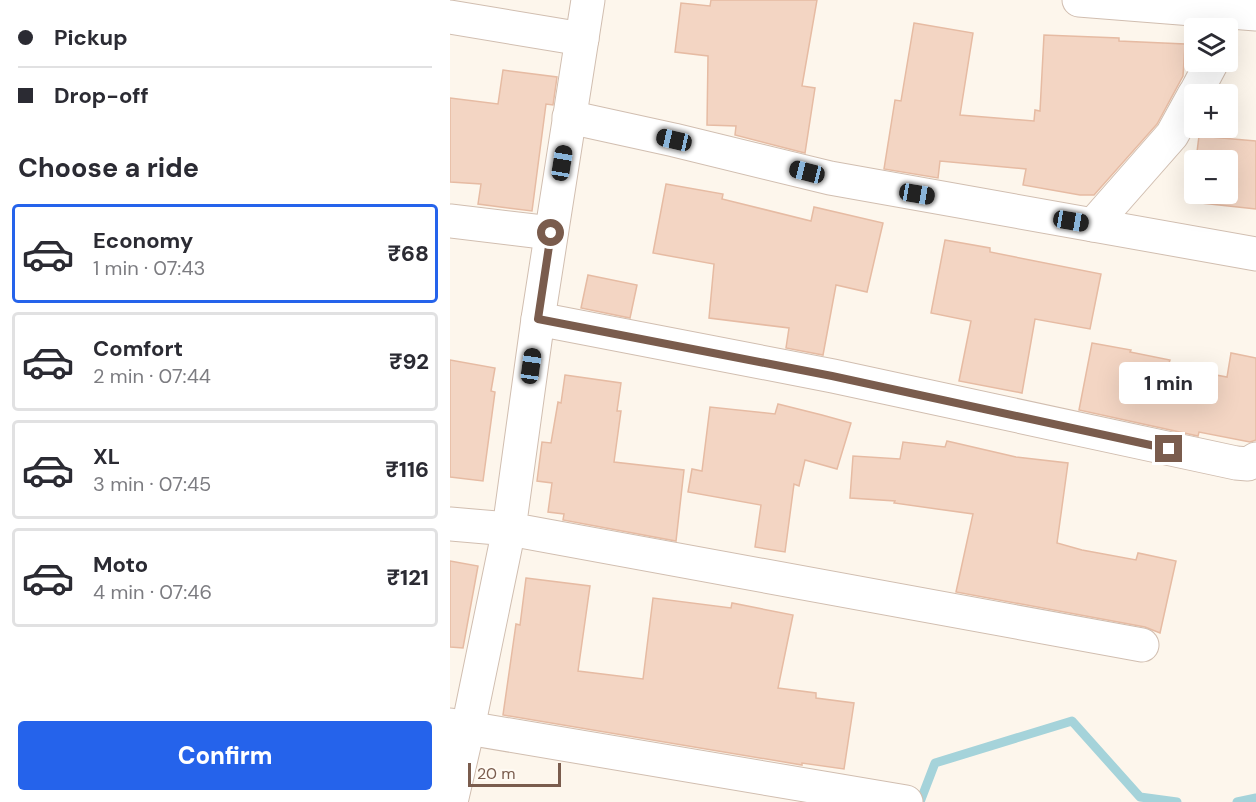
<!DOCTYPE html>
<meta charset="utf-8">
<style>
:root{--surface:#fff;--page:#f2f2f3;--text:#2b2b33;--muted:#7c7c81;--line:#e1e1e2;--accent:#2563eb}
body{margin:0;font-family:"DM Sans",sans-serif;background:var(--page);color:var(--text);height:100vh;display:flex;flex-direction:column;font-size:22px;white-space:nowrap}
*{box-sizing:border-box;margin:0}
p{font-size:20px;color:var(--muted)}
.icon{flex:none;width:33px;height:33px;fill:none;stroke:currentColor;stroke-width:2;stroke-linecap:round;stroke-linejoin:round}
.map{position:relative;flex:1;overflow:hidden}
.sheet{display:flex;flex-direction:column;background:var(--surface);width:450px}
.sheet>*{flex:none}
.banner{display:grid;align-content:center;height:132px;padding:0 18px;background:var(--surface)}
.buttons{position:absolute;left:734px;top:18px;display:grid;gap:12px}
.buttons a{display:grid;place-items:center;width:54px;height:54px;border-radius:6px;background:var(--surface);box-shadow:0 6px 24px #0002;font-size:30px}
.scale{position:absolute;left:18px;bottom:15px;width:93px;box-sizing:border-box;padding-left:6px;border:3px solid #7a5c4d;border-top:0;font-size:16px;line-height:21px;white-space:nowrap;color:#7a5c4d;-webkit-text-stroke:4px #fffaf3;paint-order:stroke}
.end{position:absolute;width:27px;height:27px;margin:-14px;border:8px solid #7a5c4d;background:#fff;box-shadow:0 0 0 3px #fff}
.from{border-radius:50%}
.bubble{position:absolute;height:42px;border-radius:6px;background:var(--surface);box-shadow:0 6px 24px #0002;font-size:20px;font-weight:800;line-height:42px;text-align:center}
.car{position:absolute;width:18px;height:36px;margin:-18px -9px;border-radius:8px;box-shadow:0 0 4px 2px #0007;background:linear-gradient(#222 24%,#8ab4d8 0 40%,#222 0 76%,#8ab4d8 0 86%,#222 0)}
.banner b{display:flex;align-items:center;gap:21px;height:57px;font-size:22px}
.banner b+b{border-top:2px solid var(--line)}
.banner i{width:15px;height:15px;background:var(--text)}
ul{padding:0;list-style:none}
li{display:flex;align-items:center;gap:18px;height:99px;margin:0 12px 9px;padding:0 6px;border:3px solid var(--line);border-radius:6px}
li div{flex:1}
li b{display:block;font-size:22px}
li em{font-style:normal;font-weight:800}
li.current{border-color:var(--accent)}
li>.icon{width:54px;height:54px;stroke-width:1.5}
h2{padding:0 18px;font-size:27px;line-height:72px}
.primary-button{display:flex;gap:12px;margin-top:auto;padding:12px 18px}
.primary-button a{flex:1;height:69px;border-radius:6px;background:var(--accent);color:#fff;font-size:24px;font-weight:800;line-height:69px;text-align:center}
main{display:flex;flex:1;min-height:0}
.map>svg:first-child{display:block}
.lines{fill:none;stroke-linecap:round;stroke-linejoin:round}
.stream{stroke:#a5d3da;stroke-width:9}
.building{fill:#f3d5c3;stroke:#e6bba3;stroke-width:1.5}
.minor-casing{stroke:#d1beb0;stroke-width:35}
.minor{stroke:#fff;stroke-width:33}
.route{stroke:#7a5c4d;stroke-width:8}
</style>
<main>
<section class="sheet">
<div class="banner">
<b><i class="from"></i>Pickup</b>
<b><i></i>Drop-off</b>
</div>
<h2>Choose a ride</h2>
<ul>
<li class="current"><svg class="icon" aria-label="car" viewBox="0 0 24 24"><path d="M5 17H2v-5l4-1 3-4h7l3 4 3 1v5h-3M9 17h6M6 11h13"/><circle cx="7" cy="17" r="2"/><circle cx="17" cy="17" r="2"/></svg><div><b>Economy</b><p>1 min · 07:43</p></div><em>₹68</em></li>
<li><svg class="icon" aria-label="car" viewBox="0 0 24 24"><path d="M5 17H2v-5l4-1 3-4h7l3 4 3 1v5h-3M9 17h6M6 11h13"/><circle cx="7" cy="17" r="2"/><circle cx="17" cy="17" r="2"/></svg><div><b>Comfort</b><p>2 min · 07:44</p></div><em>₹92</em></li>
<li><svg class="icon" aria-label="car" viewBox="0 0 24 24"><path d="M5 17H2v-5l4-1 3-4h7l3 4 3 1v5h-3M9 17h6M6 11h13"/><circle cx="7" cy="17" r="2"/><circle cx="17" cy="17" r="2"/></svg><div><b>XL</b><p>3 min · 07:45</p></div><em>₹116</em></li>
<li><svg class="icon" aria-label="car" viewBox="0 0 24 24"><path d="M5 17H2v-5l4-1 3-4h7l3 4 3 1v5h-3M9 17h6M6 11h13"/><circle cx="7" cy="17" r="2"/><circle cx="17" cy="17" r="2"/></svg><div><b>Moto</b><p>4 min · 07:46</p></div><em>₹121</em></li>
</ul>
<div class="primary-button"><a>Confirm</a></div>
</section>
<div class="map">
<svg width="806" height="802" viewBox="0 0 806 802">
<rect width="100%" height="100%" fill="#fdf6ec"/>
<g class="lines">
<g class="stream">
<path d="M 470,802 L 485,763 L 622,721 L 690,797 L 727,802"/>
<path d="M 787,802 L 806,798"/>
</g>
</g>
<g class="building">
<path d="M 261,0 L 367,0 L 352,86 L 365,88 L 355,153 L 285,135 L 286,126 L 257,125 L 258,56 L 225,52 L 231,3 L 260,6 Z"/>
<path d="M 464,23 L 523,33 L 510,115 L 584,121 L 585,110 L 590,111 L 594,35 L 669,38 L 669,41 L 735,44 L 733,76 L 707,124 L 644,195 L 630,195 L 573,185 L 576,169 L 490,161 L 488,178 L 434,169 L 445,100 L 451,101 Z"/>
<path d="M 53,70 L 107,77 L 103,105 L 96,104 L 82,211 L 28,204 L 31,184 L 0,182 L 0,98 L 48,104 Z"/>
<path d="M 749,136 L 806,141 L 806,209 L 742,202 L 744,180 L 744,194 L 777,194 L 777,160 L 746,160 Z"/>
<path d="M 216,184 L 273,194 L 272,199 L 361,221 L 364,207 L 433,223 L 417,292 L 386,285 L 373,355 L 336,348 L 339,328 L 259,318 L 264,264 L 203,253 Z"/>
<path d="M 495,240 L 540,248 L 540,252 L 651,274 L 640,329 L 585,319 L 572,393 L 509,381 L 521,321 L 481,313 Z"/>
<path d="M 138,275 L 187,285 L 180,318 L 131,308 Z"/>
<path d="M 642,343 L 681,350 L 680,352 L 720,360 L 718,366 L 777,377 L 781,353 L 806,358 L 806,440 L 800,442 L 749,432 L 748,436 L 629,410 Z"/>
<path d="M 0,360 L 45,368 L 41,391 L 45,392 L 33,481 L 0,477 Z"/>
<path d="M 115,375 L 171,383 L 167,411 L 171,411 L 164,462 L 234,470 L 226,541 L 113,520 L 114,514 L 98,512 L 102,483 L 87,481 L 92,442 L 101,443 L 108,402 L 111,403 Z"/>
<path d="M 328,404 L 372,415 L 401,423 L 387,469 L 355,460 L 349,486 L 344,484 L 335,552 L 305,547 L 311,505 L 238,492 L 242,469 L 252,471 L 260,407 L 325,414 Z"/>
<path d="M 497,441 L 566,457 L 618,463 L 607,543 L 632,550 L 686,560 L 688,553 L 726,561 L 710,633 L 695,627 L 506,592 L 523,514 L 444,503 L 445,501 L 400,498 L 403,456 L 450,459 L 453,442 L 495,447 Z"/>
<path d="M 0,561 L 28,566 L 13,648 L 0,647 Z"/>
<path d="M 76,578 L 140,586 L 128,671 L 193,679 L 203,598 L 281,608 L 282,603 L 343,615 L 328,688 L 366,693 L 366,698 L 404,703 L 394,769 L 352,763 L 352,765 L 53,715 L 66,624 L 70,625 Z"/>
</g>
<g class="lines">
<g class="minor-casing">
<g id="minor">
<path d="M 138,0 L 88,319 L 59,529 L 692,645"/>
<path d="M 629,0 L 806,14"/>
<path d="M 0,17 L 132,39"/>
<path d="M 745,94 L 762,62"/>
<path d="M 119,117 L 224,140 L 380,178 L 806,254"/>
<path d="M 0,221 L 101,233"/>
<path d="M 643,225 L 722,135 L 744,95"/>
<path d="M 88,319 L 383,376 L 786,463 L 798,464 L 806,459"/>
<path d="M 0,524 L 59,529 L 18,728 L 1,802"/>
<path d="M 0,725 L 456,802"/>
</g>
</g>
<use href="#minor" class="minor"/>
</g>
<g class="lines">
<path class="route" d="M 101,233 L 88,319 L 382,376 L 719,449"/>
</g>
</svg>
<div class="buttons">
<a><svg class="icon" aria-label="layers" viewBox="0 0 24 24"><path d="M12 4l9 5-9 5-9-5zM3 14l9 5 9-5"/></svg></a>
<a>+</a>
<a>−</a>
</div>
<div class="scale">20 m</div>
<i class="end from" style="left:101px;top:233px"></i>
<i class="end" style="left:719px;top:449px"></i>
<div class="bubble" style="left:669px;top:362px;width:99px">1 min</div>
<i class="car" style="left:224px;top:140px;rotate:283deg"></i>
<i class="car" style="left:112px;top:163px;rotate:9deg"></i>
<i class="car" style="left:357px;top:172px;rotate:284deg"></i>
<i class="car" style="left:467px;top:194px;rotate:100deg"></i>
<i class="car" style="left:621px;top:221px;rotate:100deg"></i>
<i class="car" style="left:81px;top:366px;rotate:8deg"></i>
</div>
</main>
